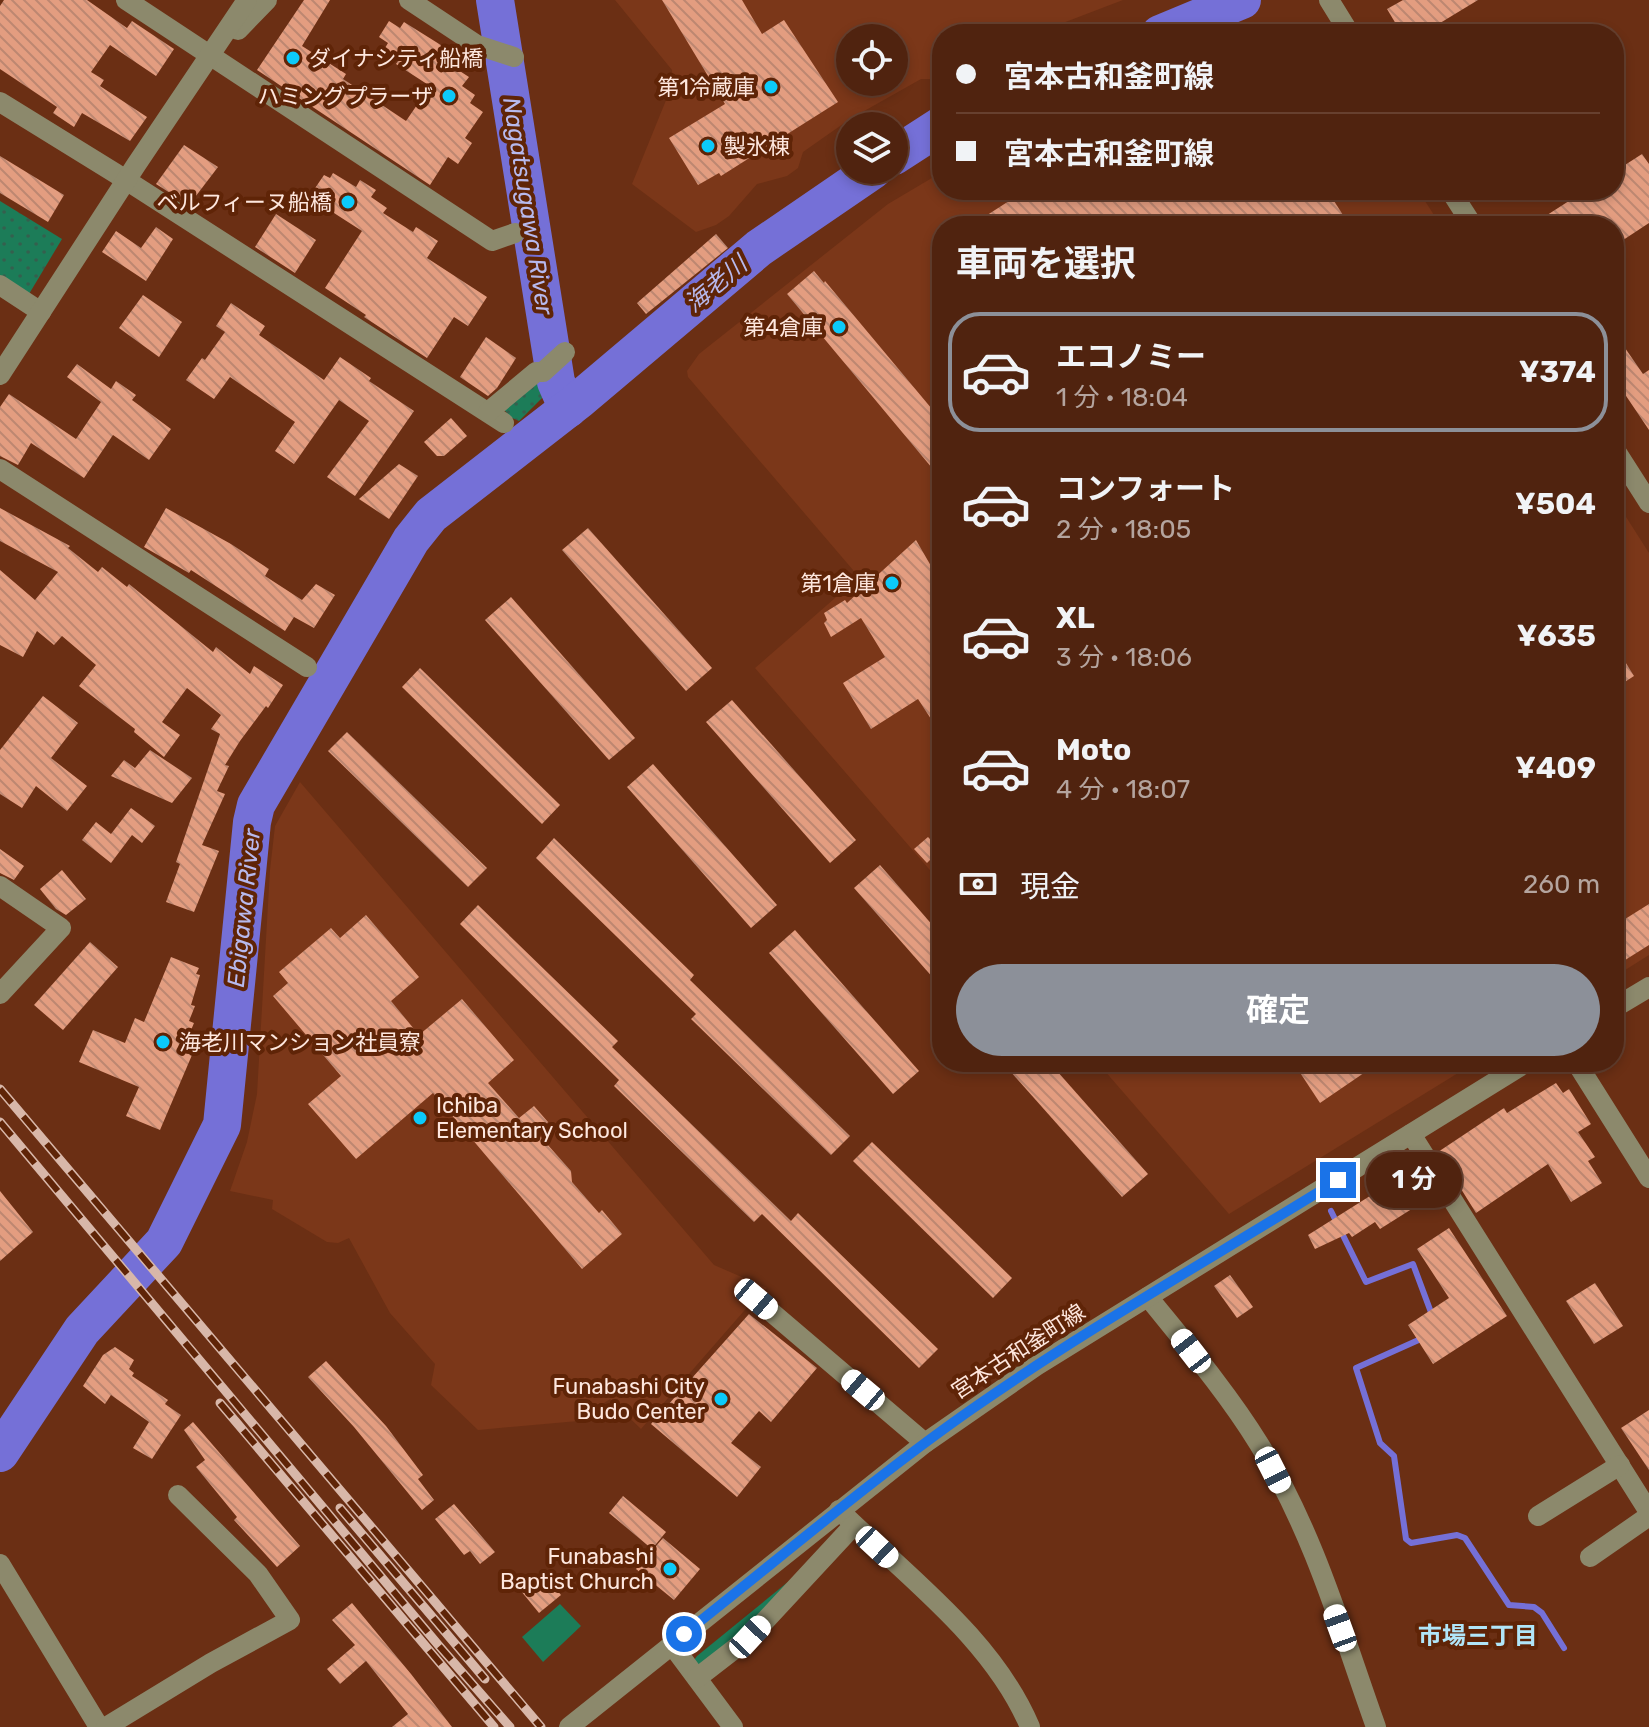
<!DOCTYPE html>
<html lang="ja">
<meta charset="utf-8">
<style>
:root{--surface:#50230f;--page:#562b18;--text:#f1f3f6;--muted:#b4a49e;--line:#67402f;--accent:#8c9099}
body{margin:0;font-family:Rubik,"Noto Sans JP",sans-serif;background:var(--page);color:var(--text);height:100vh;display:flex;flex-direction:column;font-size:30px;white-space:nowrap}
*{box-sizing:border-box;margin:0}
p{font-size:26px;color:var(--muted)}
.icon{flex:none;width:44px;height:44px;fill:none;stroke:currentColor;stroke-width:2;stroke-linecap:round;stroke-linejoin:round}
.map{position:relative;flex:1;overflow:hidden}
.sheet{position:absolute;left:932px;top:216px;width:692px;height:856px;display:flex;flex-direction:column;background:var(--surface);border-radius:32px;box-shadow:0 4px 12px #0003,0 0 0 2px var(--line)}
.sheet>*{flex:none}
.hud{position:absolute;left:932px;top:24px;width:692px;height:176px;border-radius:32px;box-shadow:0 4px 12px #0003,0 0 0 2px var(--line);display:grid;align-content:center;height:176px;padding:0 24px;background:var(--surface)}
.controls{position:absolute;left:836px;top:24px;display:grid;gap:16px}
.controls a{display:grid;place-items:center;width:72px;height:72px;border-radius:50%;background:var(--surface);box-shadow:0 4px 12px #0003,0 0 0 2px var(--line);font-size:40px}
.end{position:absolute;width:36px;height:36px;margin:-18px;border:10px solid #1a73e8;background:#fff;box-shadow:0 0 0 4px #fff}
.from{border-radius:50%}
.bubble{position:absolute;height:56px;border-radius:28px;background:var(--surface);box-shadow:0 4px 12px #0003,0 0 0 2px var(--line);font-size:26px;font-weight:700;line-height:56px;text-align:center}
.car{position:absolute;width:24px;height:48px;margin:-24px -12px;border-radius:10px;box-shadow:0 0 6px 2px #0007;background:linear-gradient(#fff 24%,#345 0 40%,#fff 0 76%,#345 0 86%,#fff 0)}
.hud b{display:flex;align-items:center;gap:28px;height:76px;font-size:30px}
.hud b+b{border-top:2px solid var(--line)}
.hud i{width:20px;height:20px;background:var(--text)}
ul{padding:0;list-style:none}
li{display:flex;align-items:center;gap:24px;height:120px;margin:0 16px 12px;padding:0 8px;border:4px solid transparent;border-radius:32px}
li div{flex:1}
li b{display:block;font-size:30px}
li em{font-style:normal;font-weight:700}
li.active{border-color:var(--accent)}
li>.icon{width:72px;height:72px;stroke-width:1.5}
h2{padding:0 24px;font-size:36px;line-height:96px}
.pay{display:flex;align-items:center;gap:20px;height:88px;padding:0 24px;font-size:30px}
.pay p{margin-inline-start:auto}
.action{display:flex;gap:16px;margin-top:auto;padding:16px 24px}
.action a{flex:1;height:92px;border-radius:48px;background:var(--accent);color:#fff;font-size:32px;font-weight:700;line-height:92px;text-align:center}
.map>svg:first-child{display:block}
.built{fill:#7b3719;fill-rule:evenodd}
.grass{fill:#1c7c58}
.garden{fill:url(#garden-dots)}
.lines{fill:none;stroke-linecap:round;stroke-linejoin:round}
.stream{stroke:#7570d7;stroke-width:6}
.river{stroke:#7570d7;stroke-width:38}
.building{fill:url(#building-back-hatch)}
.minor{stroke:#8c896c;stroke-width:20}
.rail-casing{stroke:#d8b7a9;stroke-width:9}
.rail{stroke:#5f2407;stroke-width:6;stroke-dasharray:18;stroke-linecap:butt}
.route{stroke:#1a73e8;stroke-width:10}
.poi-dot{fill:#0ccafa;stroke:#5f2407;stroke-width:3}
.labels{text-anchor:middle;stroke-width:8;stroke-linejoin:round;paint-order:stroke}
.poi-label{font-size:22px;fill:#fee7de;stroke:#5f2407;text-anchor:end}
.street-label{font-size:22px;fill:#fee7de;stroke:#5f2407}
.water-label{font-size:24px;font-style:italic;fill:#b7b9ed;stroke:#5f2407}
.neighbourhood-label{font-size:24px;font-weight:bold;fill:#b0e5f8;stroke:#5f2407}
</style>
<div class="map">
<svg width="1649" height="1727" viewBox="0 0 1649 1727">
<defs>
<pattern id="garden-dots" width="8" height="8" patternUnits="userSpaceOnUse" patternTransform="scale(2)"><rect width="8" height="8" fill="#1c7c58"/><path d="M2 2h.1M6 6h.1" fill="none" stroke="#34604e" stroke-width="1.8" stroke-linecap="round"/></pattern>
<pattern id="building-back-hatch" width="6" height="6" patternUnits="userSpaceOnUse" patternTransform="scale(2)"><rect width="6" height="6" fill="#e39d80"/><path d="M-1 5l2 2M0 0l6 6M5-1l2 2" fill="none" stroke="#bd8771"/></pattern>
</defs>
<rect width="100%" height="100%" fill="#6b2f14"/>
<g class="built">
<path d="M 615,0 L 1123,0 L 1034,34 L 942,34 L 942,71 L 935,79 L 921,79 L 850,119 L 803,152 L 798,168 L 787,176 L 757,184 L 729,216 L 716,225 L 696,232 L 632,184 L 673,83 L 672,70 ZM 850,38 L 894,38 L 894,82 L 850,82 Z"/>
<path d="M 942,172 L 942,190 L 1418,190 L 1441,226 L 942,226 L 942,884 L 755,668 L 859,577 L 688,377 L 687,371 L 699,354 L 888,204 Z"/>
<path d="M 1614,498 L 1649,553 L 1649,955 L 1614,977 Z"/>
<path d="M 300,782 L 714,1265 L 767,1288 L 750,1304 L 641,1429 L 610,1399 L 578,1421 L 478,1430 L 431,1385 L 435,1364 L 390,1313 L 349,1238 L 338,1243 L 327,1242 L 272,1209 L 273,1200 L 230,1191 L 247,1142 L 257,1094 L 270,870 L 275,826 Z"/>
<path d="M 1097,1062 L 1476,1062 L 1229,1214 Z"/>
</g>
<g class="grass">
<path d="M 805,1568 L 745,1631 L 698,1667 L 694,1660 L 697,1656 Z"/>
<path d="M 560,1604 L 581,1626 L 543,1662 L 522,1637 Z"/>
</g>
<g class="garden">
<path d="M 0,201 L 62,239 L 29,294 L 0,276 Z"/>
<path d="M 544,383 L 547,393 L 519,421 L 510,417 L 503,408 L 530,384 Z"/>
</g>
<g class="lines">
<g class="stream">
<path d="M 1331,1211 L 1366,1282 L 1413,1264 L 1432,1315"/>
<path d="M 1423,1338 L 1356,1368 L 1380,1443 L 1394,1456 L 1406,1539 L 1411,1543 L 1457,1535 L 1465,1538 L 1509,1605 L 1534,1607 L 1542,1613 L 1564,1648"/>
</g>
<g class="river">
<path d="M 495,0 L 556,382 L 568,409"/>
<path d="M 1160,34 L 1242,0"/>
<path d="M 894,156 L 942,125"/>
<path d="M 0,1453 L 82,1330 L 164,1242 L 222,1125 L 252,822 L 256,805 L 411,540 L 431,515 L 579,400 L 759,248 L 873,170"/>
</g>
</g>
<g class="building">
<path d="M 4,0 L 87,0 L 127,28 L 132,21 L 174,49 L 156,76 L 110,45 L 91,72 L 104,80 L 100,86 L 147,117 L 130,141 L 82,113 L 74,127 L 53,113 L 57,107 L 0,69 L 0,6 Z"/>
<path d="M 304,0 L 330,0 L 302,46 L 346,74 L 343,79 L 406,121 L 430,86 L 396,64 L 400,58 L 385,48 L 388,43 L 379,37 L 389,21 L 400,28 L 404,22 L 444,47 L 438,57 L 469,77 L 462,86 L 475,95 L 470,103 L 483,112 L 465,138 L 472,143 L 458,164 L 448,157 L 430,185 L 257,70 Z"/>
<path d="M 662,0 L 742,0 L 762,34 L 784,20 L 838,102 L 721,176 L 719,173 L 698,185 L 669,138 L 725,104 Z"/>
<path d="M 1403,0 L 1478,0 L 1422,34 L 1402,34 L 1387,9 Z"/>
<path d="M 184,145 L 218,167 L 189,205 L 156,184 Z"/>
<path d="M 1642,154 L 1649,164 L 1649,223 L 1614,246 L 1614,226 L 1530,226 L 1586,190 L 1614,190 L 1614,172 Z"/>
<path d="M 0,156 L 64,195 L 48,222 L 0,193 Z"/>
<path d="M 333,173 L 356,187 L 360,180 L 376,190 L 371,197 L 387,208 L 383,213 L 413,232 L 416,227 L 438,241 L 427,258 L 487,297 L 468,326 L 454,317 L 427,358 L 364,317 L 366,315 L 325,288 L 362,231 L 309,197 L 324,175 L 330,178 Z"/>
<path d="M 1026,190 L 1327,190 L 1350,226 L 970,226 Z"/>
<path d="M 276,214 L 316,240 L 295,273 L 255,247 Z"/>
<path d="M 156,227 L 173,239 L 146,281 L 102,252 L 116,231 L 141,248 Z"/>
<path d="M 716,234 L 728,248 L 646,314 L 637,303 Z"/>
<path d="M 814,271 L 824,283 L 825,281 L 942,421 L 942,480 L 787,294 Z"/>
<path d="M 143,295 L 182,322 L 159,357 L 119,328 Z"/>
<path d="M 231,303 L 265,326 L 259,335 L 324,380 L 340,357 L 371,378 L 369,381 L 414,411 L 355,496 L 327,477 L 369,421 L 339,400 L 294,464 L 275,451 L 295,422 L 230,377 L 214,399 L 186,380 L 202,358 L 205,360 L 225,332 L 216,326 Z"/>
<path d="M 1614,332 L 1643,374 L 1649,370 L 1649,430 L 1614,378 Z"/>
<path d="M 486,337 L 516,358 L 497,388 L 488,396 L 460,377 Z"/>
<path d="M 77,364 L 111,389 L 116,381 L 136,395 L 132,400 L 171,429 L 149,460 L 113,435 L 84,478 L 31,443 L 18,465 L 0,456 L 0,407 L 9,394 L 76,439 L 101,402 L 67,377 Z"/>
<path d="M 451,418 L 467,436 L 444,456 L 437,456 L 424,442 Z"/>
<path d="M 399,464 L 418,476 L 389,519 L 359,499 Z"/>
<path d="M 0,508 L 70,546 L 68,548 L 98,572 L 102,567 L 127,587 L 129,584 L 213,652 L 216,647 L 250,674 L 254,666 L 283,685 L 268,708 L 266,706 L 240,741 L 225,765 L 229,766 L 217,791 L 225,794 L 202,845 L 219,851 L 194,912 L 166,902 L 180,864 L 176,862 L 220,734 L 211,729 L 221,715 L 187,688 L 162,722 L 180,735 L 164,757 L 134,732 L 135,729 L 79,686 L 96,665 L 62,636 L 54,645 L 37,631 L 23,657 L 0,645 L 0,570 L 35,600 L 58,572 L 0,541 Z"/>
<path d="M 166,508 L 231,544 L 269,569 L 265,576 L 302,600 L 316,584 L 335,595 L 314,628 L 294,617 L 285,631 L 191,570 L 189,573 L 144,547 Z"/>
<path d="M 588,528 L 712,668 L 686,691 L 562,550 Z"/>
<path d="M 916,540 L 942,585 L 942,736 L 918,699 L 871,729 L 843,683 L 885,657 L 861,618 L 831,637 L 824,623 L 827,620 L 824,613 L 845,600 L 847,603 Z"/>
<path d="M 511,597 L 635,738 L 609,760 L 485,620 Z"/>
<path d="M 1614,644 L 1634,676 L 1614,689 Z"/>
<path d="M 420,668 L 560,805 L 542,824 L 402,687 Z"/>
<path d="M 43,696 L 78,723 L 51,758 L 87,786 L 67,811 L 36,786 L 22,808 L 0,794 L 0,750 Z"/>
<path d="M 732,700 L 856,840 L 830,863 L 706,722 Z"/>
<path d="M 347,732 L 487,868 L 468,887 L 328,751 Z"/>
<path d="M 150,750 L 192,778 L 172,803 L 111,776 L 124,760 L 135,768 Z"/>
<path d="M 653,764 L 777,905 L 751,928 L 627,787 Z"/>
<path d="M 131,808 L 155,826 L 142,843 L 132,835 L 111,863 L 82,840 L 96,822 L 111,834 Z"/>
<path d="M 928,837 L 940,850 L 927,863 L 914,849 Z"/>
<path d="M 554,838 L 694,975 L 690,980 L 850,1136 L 831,1155 L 691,1019 L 696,1014 L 536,858 Z"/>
<path d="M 0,849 L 24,866 L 14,880 L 0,873 Z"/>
<path d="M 880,865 L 942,936 L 942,988 L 854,888 Z"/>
<path d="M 62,870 L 86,899 L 66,915 L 56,909 L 40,889 Z"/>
<path d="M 1649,904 L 1649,945 L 1614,967 L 1614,926 Z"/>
<path d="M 478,905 L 618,1041 L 612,1047 L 791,1221 L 798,1213 L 938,1349 L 919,1368 L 762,1214 L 754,1222 L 614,1086 L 619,1080 L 460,924 Z"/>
<path d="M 366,915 L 419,977 L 391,1001 L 419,1035 L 462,999 L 514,1060 L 488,1083 L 519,1118 L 534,1106 L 548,1122 L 539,1135 L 571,1171 L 572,1182 L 599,1213 L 602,1210 L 622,1234 L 582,1269 L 433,1093 L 356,1159 L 308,1104 L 341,1076 L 273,996 L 288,983 L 279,972 L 331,928 L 340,938 Z"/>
<path d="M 795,930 L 919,1071 L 893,1094 L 769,953 Z"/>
<path d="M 90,942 L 118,967 L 63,1030 L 34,1005 Z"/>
<path d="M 171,957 L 199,968 L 196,974 L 200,975 L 191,1005 L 195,1006 L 189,1021 L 194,1023 L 189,1035 L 193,1037 L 186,1053 L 192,1055 L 160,1130 L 126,1116 L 139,1087 L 79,1062 L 93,1030 L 125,1043 L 135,1018 L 144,1022 Z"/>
<path d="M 1002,1062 L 1049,1062 L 1148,1174 L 1122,1197 Z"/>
<path d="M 1293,1062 L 1380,1062 L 1320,1103 Z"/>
<path d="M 1556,1083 L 1563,1093 L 1569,1089 L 1591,1124 L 1578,1132 L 1595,1157 L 1588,1161 L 1602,1183 L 1571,1202 L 1548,1164 L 1476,1213 L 1438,1152 L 1504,1108 L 1507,1113 Z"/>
<path d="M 872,1142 L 1012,1278 L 993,1298 L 853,1161 Z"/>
<path d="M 1416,1167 L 1434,1195 L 1380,1229 L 1375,1222 L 1352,1237 L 1349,1233 L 1315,1249 L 1308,1235 Z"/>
<path d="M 0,1191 L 33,1232 L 0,1261 Z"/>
<path d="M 1449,1228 L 1507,1316 L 1433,1364 L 1408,1325 L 1449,1298 L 1417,1249 Z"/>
<path d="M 1230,1275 L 1253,1307 L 1237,1318 L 1214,1286 Z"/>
<path d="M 1595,1283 L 1623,1326 L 1594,1344 L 1566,1301 Z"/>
<path d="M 749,1314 L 817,1368 L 771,1422 L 759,1411 L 731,1443 L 761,1467 L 737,1497 L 651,1424 Z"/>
<path d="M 115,1347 L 134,1360 L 129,1369 L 134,1373 L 132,1376 L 168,1400 L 165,1404 L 181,1415 L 152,1459 L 133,1448 L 149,1422 L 111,1395 L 105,1404 L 83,1386 L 103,1355 Z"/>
<path d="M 326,1361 L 386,1426 L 423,1475 L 418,1479 L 434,1500 L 422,1510 L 354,1427 L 308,1377 Z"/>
<path d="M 1649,1410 L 1649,1470 L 1621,1428 Z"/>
<path d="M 193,1422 L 300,1546 L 277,1567 L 234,1520 L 237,1517 L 196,1467 L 205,1460 L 184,1430 Z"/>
<path d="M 623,1496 L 666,1532 L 652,1549 L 609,1513 Z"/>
<path d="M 454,1504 L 495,1552 L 480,1564 L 470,1551 L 464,1555 L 435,1519 Z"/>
<path d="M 663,1538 L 700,1569 L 674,1600 L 636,1569 Z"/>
<path d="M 543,1574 L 561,1595 L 539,1613 L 521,1591 Z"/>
<path d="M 352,1603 L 411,1674 L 452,1727 L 392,1727 L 408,1714 L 366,1661 L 340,1684 L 327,1669 L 355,1645 L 332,1620 Z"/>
</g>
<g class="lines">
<g class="minor">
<path d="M 126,0 L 492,241 L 515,233"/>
<path d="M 409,0 L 477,45 L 514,57"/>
<path d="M 1329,0 L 1350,34"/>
<path d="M 238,30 L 267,0"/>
<path d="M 0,102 L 115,173 L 504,423"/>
<path d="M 1450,190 L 1473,226"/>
<path d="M 0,285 L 41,312"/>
<path d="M 0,375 L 136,165 L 247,0"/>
<path d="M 488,412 L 536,372 L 543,372 L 565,352"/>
<path d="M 1614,448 L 1649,503"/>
<path d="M 0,469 L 307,667"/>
<path d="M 0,886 L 61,928 L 0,994"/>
<path d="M 1614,1008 L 1649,987"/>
<path d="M 1576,1062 L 1649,1178"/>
<path d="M 1411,1134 L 1649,1512"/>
<path d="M 1148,1297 C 1186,1344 1227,1392 1259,1444 C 1313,1530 1342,1632 1376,1727"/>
<path d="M 756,1299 L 925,1443"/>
<path d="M 839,1510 C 906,1576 993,1639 1030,1727"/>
<path d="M 1538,1516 L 1620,1465"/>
<path d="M 1590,1557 L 1649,1516"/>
<path d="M 0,1564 L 99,1727"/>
<path d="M 672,1645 L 733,1727"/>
<path d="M 697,1678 L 750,1637 L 854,1525"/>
<path d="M 106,1727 L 211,1663 L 290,1620 L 258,1574 L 178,1495"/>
<path d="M 569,1727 L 925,1443 L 1036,1366 L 1527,1062"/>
</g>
<g class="rail-casing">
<g id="rail">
<path d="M 0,1089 L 541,1727"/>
<path d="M 0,1122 L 440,1647 L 510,1727"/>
<path d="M 220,1403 L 494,1727"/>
<path d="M 340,1508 L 485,1679"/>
</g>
</g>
<use href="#rail" class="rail"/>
</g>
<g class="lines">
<path class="route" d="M 684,1634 C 779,1559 872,1479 972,1409 C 1089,1327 1216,1256 1338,1180"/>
</g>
<g class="poi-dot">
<circle cx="293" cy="58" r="8"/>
<circle cx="771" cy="87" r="8"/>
<circle cx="449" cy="96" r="8"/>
<circle cx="708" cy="146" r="8"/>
<circle cx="348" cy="202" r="8"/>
<circle cx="839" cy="327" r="8"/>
<circle cx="892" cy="583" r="8"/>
<circle cx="163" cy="1042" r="8"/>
<circle cx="420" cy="1118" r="8"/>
<circle cx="721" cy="1399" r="8"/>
<circle cx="670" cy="1569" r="8"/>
</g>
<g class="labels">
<g class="poi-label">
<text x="309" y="66" text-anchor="start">ダイナシティ船橋</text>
<text x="755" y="95">第1冷蔵庫</text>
<text x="433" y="104">ハミングプラーザ</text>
<text x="724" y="154" text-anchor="start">製氷棟</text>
<text x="332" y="210">ベルフィーヌ船橋</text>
<text x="823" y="335">第4倉庫</text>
<text x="876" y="591">第1倉庫</text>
<text x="179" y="1050" text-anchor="start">海老川マンション社員寮</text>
<text x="436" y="1113" text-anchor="start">Ichiba<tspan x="436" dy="25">Elementary School</tspan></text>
<text x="705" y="1394">Funabashi City<tspan x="705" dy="25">Budo Center</tspan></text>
<text x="654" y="1564">Funabashi<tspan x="654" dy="25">Baptist Church</tspan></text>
</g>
<g class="street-label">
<text transform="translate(1018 1351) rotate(-33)" y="8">宮本古和釜町線</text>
</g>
<g class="water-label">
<text transform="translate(528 206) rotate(81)" y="8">Nagatsugawa River</text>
<text transform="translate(716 284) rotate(-40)" y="8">海老川</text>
<text transform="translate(244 908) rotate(-84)" y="8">Ebigawa River</text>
</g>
<g class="neighbourhood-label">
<text x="1478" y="1644">市場三丁目</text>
</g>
</g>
</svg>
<div class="controls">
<a><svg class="icon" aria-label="locate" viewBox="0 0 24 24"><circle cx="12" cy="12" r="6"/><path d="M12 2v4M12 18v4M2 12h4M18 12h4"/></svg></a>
<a><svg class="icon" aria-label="layers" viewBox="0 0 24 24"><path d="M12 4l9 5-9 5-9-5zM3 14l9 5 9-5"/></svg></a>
</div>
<i class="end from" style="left:684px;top:1634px"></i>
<i class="end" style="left:1338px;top:1180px"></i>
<div class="bubble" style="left:1366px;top:1152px;width:96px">1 分</div>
<i class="car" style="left:756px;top:1299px;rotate:130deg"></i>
<i class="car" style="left:1191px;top:1351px;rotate:322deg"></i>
<i class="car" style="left:863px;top:1390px;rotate:310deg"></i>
<i class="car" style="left:1273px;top:1470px;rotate:153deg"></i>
<i class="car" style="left:877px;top:1547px;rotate:133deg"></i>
<i class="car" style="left:1340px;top:1628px;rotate:340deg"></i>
<i class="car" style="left:750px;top:1637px;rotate:43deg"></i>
<div class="hud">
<b><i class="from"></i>宮本古和釜町線</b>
<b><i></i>宮本古和釜町線</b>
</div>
<section class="sheet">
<h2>車両を選択</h2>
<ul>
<li class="active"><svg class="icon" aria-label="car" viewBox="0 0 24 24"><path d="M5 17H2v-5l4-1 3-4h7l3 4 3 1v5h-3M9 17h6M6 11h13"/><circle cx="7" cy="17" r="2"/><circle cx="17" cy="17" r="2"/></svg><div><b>エコノミー</b><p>1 分 · 18:04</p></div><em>¥374</em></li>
<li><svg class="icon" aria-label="car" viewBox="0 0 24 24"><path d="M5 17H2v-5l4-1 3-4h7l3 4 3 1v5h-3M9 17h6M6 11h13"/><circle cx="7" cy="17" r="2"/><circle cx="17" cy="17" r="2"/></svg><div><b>コンフォート</b><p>2 分 · 18:05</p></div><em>¥504</em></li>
<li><svg class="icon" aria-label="car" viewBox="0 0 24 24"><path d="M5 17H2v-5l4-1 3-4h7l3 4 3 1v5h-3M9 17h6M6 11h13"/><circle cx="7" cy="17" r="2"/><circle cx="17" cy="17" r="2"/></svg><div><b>XL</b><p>3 分 · 18:06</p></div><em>¥635</em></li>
<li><svg class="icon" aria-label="car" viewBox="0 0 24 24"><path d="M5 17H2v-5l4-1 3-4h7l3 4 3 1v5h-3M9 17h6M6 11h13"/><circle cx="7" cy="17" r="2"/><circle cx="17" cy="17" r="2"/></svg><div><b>Moto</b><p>4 分 · 18:07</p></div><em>¥409</em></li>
</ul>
<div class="pay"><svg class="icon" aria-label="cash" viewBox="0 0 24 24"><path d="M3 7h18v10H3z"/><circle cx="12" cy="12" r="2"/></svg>現金<p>260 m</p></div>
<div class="action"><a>確定</a></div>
</section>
</div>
